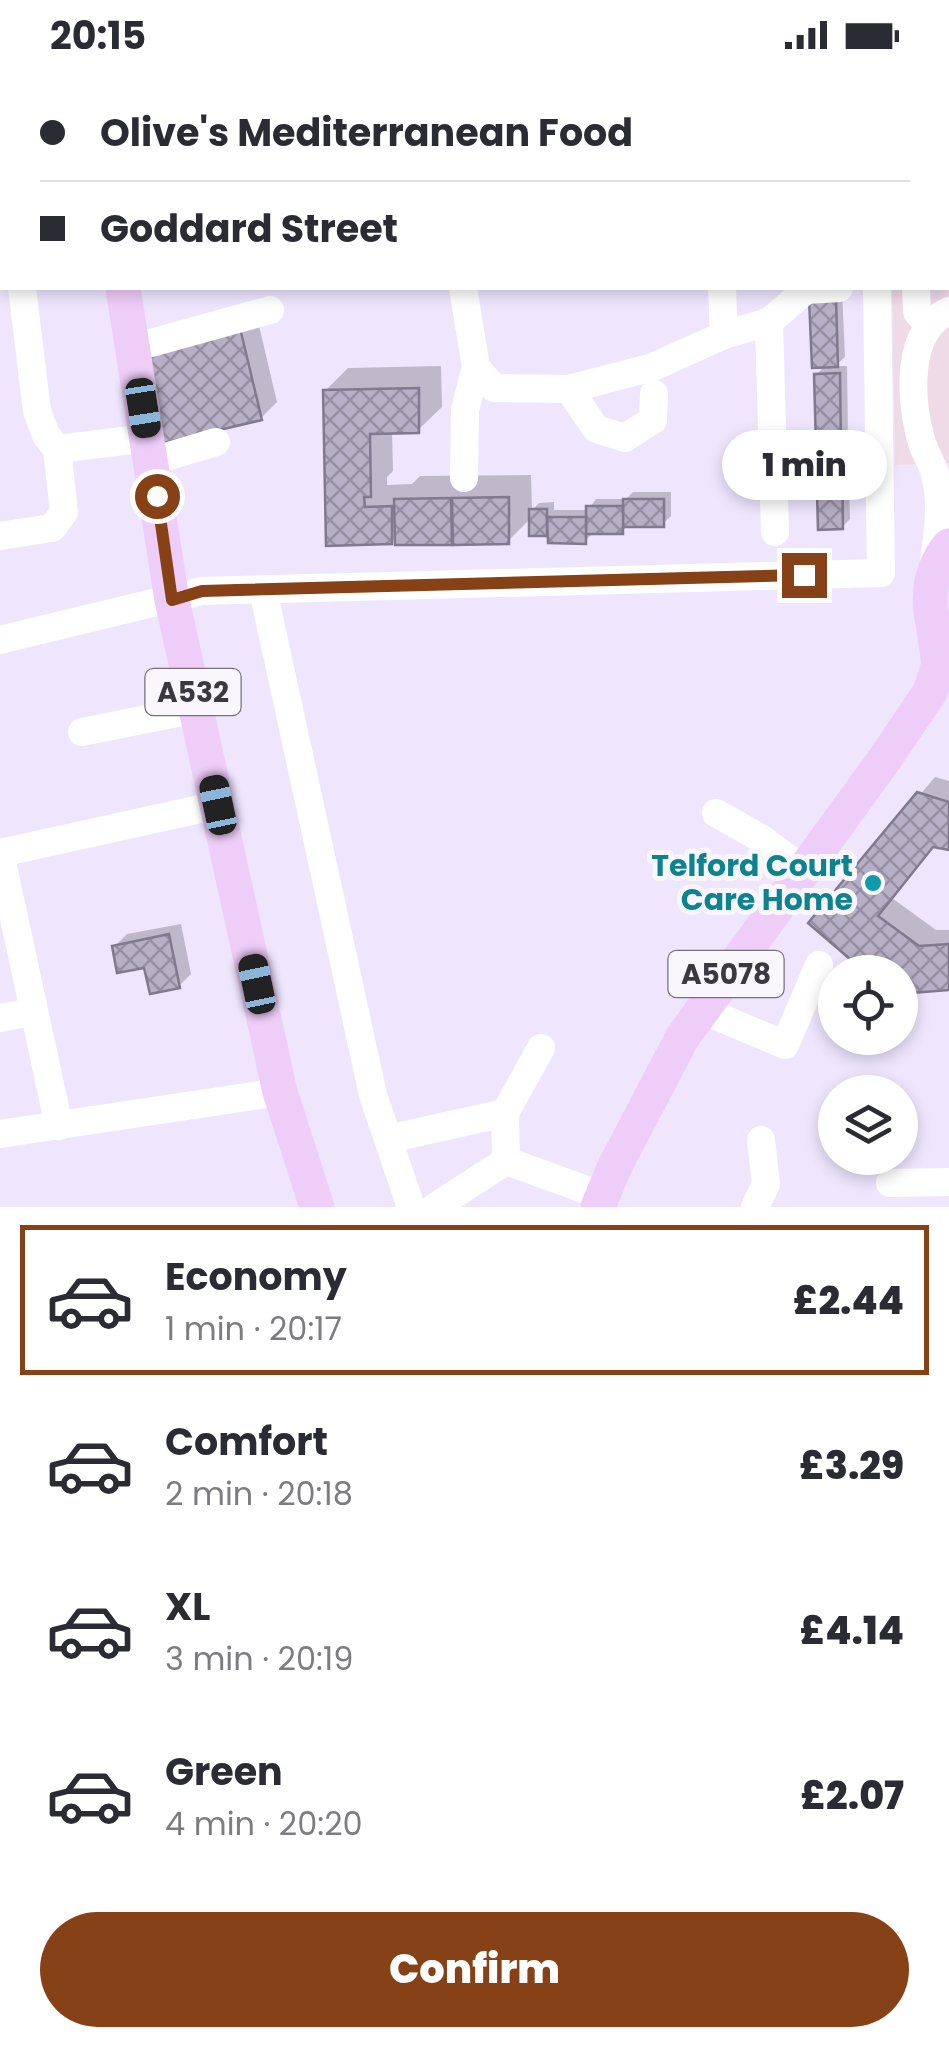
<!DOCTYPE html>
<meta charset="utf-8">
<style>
:root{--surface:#fff;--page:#f7f7f7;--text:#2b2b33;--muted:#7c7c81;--line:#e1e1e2;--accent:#864216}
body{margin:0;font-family:Poppins,sans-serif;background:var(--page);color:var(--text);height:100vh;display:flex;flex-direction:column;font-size:38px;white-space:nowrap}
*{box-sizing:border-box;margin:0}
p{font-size:32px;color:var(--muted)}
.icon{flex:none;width:55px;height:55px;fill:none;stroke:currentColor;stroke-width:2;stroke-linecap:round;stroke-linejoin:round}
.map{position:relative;height:1137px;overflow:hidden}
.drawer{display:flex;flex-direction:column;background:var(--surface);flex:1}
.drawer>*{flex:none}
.guide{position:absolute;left:0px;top:0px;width:950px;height:220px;box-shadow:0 5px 15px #0003;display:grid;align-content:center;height:220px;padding:0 40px;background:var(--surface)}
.tools{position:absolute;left:818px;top:885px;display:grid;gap:20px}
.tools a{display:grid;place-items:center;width:100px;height:100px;border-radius:50%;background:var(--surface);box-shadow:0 5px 15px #0003;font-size:50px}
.end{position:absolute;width:45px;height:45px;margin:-22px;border:12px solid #864216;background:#fff;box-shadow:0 0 0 5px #fff}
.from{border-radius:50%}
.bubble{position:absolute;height:70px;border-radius:35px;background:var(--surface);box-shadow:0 5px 15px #0003;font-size:32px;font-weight:800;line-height:70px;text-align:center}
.car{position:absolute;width:30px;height:60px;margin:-30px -15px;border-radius:12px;box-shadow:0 0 8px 2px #0007;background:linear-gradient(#222 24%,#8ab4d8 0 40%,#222 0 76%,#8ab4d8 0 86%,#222 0)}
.guide b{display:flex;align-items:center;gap:35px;height:95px;font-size:38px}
.guide b+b{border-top:2px solid var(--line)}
.guide i{width:25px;height:25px;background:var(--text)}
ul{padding:18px 0 0;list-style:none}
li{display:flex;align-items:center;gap:30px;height:150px;margin:0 20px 15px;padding:0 20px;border:5px solid transparent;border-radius:0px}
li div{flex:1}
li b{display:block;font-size:38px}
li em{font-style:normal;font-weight:800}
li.on{border-color:var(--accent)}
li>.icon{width:90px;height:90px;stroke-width:1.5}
.primary-button{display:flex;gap:20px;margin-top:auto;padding:20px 40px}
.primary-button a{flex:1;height:115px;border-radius:60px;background:var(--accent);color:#fff;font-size:40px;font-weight:800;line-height:115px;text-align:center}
.status{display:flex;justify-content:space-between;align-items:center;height:70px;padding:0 50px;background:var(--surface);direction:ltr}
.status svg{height:28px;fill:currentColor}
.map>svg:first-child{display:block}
.commercial{fill:#efdae8}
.shadow{fill:#0003}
.building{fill:url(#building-cross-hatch);stroke:#81798e;stroke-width:2.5}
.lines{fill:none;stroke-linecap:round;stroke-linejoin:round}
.minor{stroke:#fff;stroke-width:28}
.major{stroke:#efcdf9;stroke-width:35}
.route{stroke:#864216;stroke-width:12}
.culture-dot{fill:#0f9aa8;stroke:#f9f7fc;stroke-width:4}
.labels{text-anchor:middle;stroke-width:10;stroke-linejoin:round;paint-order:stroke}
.shield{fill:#f9f7fc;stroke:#75717a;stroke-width:2.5}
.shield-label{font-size:28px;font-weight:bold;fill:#3c3842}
.culture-label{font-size:30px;font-weight:bold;fill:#0d838f;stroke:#f9f7fc;text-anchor:end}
</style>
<div class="status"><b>20:15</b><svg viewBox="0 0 49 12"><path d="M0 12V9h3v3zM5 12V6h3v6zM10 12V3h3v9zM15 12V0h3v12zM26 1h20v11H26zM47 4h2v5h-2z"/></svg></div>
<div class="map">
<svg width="949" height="1137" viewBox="0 0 949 1137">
<defs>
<pattern id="building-cross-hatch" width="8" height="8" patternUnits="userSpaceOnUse" patternTransform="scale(2.5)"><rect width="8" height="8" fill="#b7afc6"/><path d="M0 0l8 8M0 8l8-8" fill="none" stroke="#968fa2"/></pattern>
</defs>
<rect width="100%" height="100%" fill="#efe6fe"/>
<path class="commercial" d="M 889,0 L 949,0 L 949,393 L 895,395 L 892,218 L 948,218 L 948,2 Z"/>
<g class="shadow">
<path d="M 842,221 L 845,287 L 835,296 L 847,296 L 848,368 L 838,378 L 848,378 L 850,449 L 842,457 L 819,386 L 829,376 L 816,305 L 826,295 L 812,230 Z"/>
<path d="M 256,243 L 277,332 L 261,348 L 145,282 Z"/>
<path d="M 441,296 L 442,337 L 418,360 L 392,361 L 393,401 L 387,407 L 387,415 L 412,414 L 420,406 L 531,405 L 532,440 L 539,433 L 554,432 L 554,440 L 588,440 L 596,429 L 626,429 L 633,422 L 671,422 L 671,446 L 663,454 L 629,454 L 622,462 L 592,464 L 585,471 L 550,463 L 532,464 L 531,448 L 508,471 L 398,473 L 397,466 L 391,472 L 329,473 L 325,321 L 348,298 Z"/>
<path d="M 935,707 L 949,711 L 949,778 L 935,775 L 892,828 L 936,860 L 949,860 L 949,918 L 900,921 L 900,902 L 868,902 L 812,853 Z"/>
<path d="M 181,854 L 191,904 L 179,916 L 114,877 L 127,864 Z"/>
</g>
<g class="building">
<path d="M 836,228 L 838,297 L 812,298 L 809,229 Z"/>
<path d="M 240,258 L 262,350 L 164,373 L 142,281 Z"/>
<path d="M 840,303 L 841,378 L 816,378 L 814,304 Z"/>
<path d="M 419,318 L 419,363 L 370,364 L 371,427 L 364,427 L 365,437 L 392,436 L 392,474 L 326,476 L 323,320 Z"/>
<path d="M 816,385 L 842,385 L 843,459 L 818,460 Z"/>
<path d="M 509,427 L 509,474 L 453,475 L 452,428 Z"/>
<path d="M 451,428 L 452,475 L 395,475 L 394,429 Z"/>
<rect x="623" y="429" width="41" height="28"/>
<rect x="586" y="436" width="37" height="28"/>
<rect x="529" y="439" width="18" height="27"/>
<path d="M 547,447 L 586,447 L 586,474 L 548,473 Z"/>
<path d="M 917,722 L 949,732 L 949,780 L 933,777 L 878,846 L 919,876 L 949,874 L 949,920 L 900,924 L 900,902 L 865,902 L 808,853 Z"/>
<path d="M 169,864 L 180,918 L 150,924 L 144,898 L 117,903 L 112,876 Z"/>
</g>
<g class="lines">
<g class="minor">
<path d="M 331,0 L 332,2"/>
<path d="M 870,0 L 870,2"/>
<path d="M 910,0 L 910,2"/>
<path d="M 459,2 L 463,0"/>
<path d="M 799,2 L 808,0"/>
<path d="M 0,75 L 2,75"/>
<path d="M 0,163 L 2,165"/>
<path d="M 463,218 L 476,297 L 494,318 L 569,319 L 653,297 L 724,265 L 722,218"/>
<path d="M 916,218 L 917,242 L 928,255"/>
<path d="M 769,252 L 775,462"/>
<path d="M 724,265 L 769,252 L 806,220 L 839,218"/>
<path d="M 133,278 L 270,240"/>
<path d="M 569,319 L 596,359 L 625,368 L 653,350 L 654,324"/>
<path d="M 57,379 L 148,368"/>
<path d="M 152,391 L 216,372"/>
<path d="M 464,408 L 465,340 L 476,297"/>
<path d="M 0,466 L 52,458 L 64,442 L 57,379 L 46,365 L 37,341 L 22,218"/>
<path d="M 933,501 C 936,473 943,437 936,409 C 934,396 926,385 922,373 C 910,333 904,260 949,241"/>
<path d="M 263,520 L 373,1025 L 411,1137"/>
<path d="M 0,570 L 202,521 L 881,503 L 877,218"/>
<path d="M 82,662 L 197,639"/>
<path d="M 716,743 L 762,769 L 804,800"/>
<path d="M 0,783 L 59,1056"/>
<path d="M 0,783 L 218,735"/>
<path d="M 700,939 L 785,975 L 819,895"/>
<path d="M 0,948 L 32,942"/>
<path d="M 541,978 L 505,1043 L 506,1091 L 603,1126"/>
<path d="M 0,1064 L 280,1022"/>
<path d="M 397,1067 L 505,1043"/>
<path d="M 890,1113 L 949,1112"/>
<path d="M 435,1137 L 506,1091"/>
<path d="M 755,1137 L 766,1114 L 761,1070"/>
</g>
<g class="major">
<path d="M 92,0 L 93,2"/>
<path d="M 123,218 L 172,530 L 280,1022 L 317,1137"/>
<path d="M 943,578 C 925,545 925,506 949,476"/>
<path d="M 598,1137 L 614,1098 L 682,968 L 884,690 L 930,622 L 939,594 L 934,560"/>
</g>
</g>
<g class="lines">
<path class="route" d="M 157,426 L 172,530 L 202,521 L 804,505"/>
</g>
<circle class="culture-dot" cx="873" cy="813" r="10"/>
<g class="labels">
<g class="shield">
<rect x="145.5" y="599" width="95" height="46" rx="8"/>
<rect x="668.5" y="881" width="115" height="46" rx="8"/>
</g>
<g class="shield-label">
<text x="193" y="632">A532</text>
<text x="726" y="914">A5078</text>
</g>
<g class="culture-label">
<text x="853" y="806">Telford Court<tspan x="853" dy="34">Care Home</tspan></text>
</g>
</g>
</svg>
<div class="tools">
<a><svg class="icon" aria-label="locate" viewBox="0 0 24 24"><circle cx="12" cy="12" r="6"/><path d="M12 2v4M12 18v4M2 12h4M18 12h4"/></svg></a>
<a><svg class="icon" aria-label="layers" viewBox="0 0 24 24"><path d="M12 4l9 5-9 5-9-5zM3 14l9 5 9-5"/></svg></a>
</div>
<i class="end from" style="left:157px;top:426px"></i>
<i class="end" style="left:804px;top:505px"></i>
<div class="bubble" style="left:722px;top:360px;width:165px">1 min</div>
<i class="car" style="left:143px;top:338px;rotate:171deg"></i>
<i class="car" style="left:218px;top:735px;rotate:348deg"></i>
<i class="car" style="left:257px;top:914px;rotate:348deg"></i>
<div class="guide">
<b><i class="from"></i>Olive's Mediterranean Food</b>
<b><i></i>Goddard Street</b>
</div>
</div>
<section class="drawer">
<ul>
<li class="on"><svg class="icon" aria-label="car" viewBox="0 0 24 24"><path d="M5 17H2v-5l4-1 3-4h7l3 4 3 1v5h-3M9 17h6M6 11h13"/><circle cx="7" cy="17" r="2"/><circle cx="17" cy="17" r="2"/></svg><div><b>Economy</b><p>1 min · 20:17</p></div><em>£2.44</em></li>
<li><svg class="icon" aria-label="car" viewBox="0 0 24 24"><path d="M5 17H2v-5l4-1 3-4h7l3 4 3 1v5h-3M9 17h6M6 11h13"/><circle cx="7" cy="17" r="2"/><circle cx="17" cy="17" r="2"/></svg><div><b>Comfort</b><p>2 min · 20:18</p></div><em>£3.29</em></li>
<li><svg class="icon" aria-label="car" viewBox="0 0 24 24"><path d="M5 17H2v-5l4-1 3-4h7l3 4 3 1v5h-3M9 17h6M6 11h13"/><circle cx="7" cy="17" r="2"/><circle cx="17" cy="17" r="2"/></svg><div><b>XL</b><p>3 min · 20:19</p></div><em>£4.14</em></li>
<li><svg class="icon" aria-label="car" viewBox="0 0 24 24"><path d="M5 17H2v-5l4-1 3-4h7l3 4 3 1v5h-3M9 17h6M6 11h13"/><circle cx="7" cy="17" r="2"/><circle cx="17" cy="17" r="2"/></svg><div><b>Green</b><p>4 min · 20:20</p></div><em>£2.07</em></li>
</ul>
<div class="primary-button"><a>Confirm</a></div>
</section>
